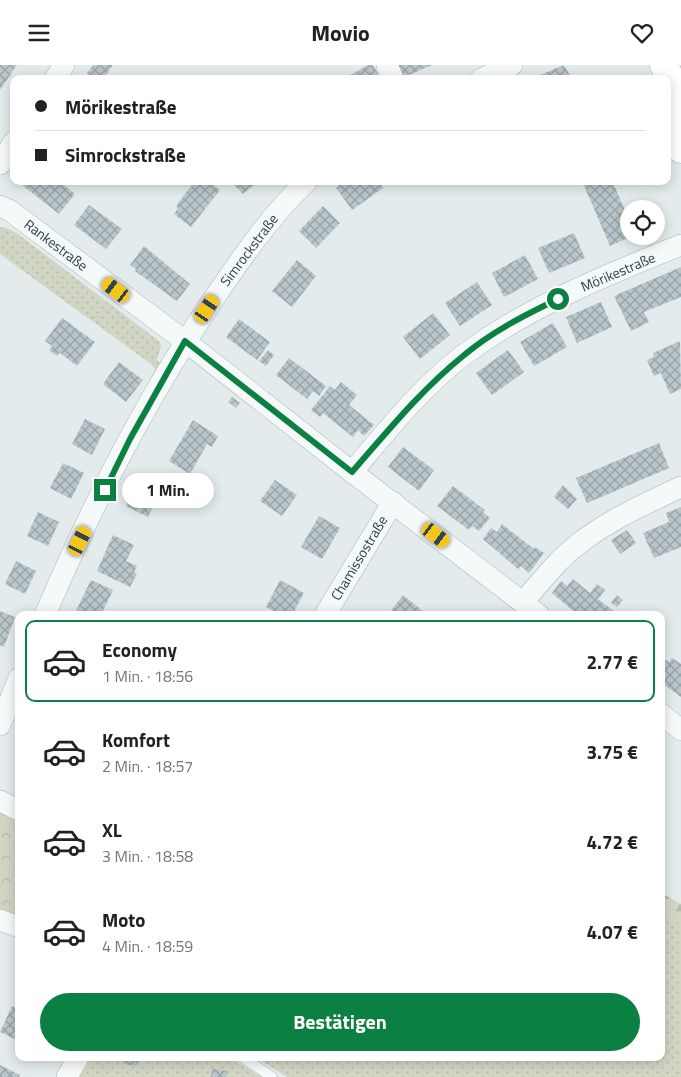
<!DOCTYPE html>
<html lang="de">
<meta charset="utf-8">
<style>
:root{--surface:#fff;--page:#f2f2f2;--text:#222;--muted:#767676;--line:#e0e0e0;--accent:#0b8043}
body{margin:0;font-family:"Titillium Web",sans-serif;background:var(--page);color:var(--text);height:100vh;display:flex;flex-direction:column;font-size:19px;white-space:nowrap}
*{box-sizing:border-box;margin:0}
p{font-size:16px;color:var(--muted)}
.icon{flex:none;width:28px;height:28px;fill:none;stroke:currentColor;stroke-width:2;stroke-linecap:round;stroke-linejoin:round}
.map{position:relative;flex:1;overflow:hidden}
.details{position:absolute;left:15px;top:546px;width:650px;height:450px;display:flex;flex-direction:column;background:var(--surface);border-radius:10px;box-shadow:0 2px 12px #0003}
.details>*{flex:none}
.guide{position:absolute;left:10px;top:10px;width:661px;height:110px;border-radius:10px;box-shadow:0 2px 12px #0003;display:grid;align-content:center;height:110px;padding:0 25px;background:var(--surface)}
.tools{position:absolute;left:620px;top:135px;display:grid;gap:10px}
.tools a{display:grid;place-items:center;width:45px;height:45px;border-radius:50%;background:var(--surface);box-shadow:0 2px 12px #0003;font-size:25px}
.end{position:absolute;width:22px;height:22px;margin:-11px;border:6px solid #0b8043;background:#fff;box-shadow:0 0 0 2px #fff}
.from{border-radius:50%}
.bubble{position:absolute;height:35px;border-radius:18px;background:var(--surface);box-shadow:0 2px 12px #0003;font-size:16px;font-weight:700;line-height:35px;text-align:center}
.car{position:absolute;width:15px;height:30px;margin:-15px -8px;border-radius:6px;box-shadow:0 0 4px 1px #0007;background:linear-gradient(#f5c518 24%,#345 0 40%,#f5c518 0 76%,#345 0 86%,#f5c518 0)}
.guide b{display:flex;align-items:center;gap:18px;height:48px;font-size:19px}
.guide b+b{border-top:1px solid var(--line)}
.guide i{width:12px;height:12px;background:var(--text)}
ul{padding:9px 0 0;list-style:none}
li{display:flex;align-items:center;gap:15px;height:82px;margin:0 10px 8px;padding:0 15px;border:2px solid transparent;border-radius:10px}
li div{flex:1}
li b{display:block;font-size:19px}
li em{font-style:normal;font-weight:700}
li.on{border-color:var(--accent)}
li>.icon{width:45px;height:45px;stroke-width:1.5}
.cta{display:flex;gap:10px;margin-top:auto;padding:10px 25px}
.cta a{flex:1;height:58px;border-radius:30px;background:var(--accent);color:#fff;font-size:20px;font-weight:700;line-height:58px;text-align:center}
header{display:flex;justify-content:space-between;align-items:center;height:65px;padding:0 25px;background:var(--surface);font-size:22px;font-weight:700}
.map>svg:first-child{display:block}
.grass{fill:url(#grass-dots)}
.forest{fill:url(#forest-firs)}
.park{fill:url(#park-crowns)}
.building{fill:url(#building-cross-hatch)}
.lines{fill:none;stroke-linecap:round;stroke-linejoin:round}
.lane-casing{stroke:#a8b5b7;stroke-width:11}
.street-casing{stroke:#a8b5b7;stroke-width:22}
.secondary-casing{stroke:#a8b5b7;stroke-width:29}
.lane{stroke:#f6f9f9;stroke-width:10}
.street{stroke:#f6f9f9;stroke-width:21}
.secondary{stroke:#fff;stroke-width:28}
.route{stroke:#0b8043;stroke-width:6}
.labels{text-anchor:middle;stroke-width:4;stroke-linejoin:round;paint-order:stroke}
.street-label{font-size:14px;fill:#2a4145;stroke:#f3f8f9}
</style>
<header><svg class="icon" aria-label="menu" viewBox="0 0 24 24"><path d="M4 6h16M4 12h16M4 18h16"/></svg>Movio<svg class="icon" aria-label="heart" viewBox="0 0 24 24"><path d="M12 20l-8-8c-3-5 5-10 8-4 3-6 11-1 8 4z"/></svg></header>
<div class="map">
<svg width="681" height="1012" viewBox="0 0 681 1012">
<defs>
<pattern id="grass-dots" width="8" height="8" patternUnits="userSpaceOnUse" patternTransform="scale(1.25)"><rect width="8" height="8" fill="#d1d6c4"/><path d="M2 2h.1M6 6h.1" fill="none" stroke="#b4b9aa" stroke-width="1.8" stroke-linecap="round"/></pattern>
<pattern id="forest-firs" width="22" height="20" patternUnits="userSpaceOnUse" patternTransform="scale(1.25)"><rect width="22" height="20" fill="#d1d6c4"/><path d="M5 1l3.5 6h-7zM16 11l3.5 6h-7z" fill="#b4b9aa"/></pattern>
<pattern id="park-crowns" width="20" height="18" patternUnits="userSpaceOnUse" patternTransform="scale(1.25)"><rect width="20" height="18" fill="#d1d6c4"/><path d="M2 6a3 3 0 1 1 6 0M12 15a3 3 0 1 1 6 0" fill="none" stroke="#b4b9aa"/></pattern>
<pattern id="building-cross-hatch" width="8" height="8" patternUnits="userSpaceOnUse" patternTransform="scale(1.25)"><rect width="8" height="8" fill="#bac7ca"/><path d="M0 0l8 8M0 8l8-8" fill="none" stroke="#97a3a6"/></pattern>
</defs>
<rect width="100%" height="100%" fill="#e3ebec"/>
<g class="grass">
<path d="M 0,162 L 9,164 L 18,169 L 160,277 L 161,282 L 157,295 L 161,299 L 154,309 L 155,304 L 151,299 L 0,189 Z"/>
<path d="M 661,850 L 681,859 L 681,1012 L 287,1012 L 257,993 L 661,992 Z"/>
<path d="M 92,992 L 230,993 L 262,1012 L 79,1012 Z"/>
</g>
<path class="forest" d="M 661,828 L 681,839 L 681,859 L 661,850 Z"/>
<path class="park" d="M 0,744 L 19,753 L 19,852 L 0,845 Z"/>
<g class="building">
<path d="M 0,0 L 17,0 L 0,25 Z"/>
<path d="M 93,0 L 113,0 L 103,14 L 95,14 L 87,8 Z"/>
<path d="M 368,0 L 373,0 L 381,14 L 343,14 Z"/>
<path d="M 398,0 L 432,0 L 404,12 Z"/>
<path d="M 564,0 L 572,14 L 539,14 L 538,11 Z"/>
<path d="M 17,116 L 59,116 L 75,129 L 59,149 Z"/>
<path d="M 195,116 L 208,116 L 220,125 L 191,162 L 174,149 L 178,143 L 176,141 Z"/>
<path d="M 230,116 L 259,116 L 243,129 Z"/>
<path d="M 345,116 L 378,116 L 383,123 L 352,145 L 336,123 Z"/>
<path d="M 582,116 L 612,116 L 629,154 L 629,171 L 632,171 L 610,181 Z"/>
<path d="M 89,140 L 122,164 L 106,184 L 74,160 Z"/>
<path d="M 323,141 L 340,158 L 316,183 L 299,166 Z"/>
<path d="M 574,168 L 585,193 L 549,208 L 538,183 Z"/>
<path d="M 144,181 L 190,219 L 177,236 L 135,206 L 136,204 L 130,200 Z"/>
<path d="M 525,190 L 538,214 L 504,232 L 492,208 Z"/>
<path d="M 297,195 L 316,211 L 292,242 L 272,226 Z"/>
<path d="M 681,202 L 681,232 L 644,247 L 649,257 L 631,266 L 614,231 Z"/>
<path d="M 477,217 L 492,240 L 460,261 L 445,238 Z"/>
<path d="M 601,237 L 612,262 L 577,278 L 566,252 Z"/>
<path d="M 433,248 L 450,270 L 420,294 L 403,272 Z"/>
<path d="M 62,253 L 95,277 L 77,301 L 60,288 L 57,291 L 49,285 L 52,281 L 45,276 Z"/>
<path d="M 239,254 L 270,277 L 257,295 L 226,272 Z"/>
<path d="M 553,258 L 567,282 L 534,301 L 520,277 Z"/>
<path d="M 680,276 L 681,324 L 670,329 L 661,308 L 654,311 L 647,295 L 654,292 L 653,288 Z"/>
<path d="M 268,285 L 274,290 L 266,301 L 259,296 Z"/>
<path d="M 508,285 L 524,307 L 492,330 L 476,308 Z"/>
<path d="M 289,293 L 326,321 L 319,331 L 313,326 L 307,334 L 276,310 Z"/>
<path d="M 119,297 L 143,315 L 126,337 L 103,319 Z"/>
<path d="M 341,317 L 357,330 L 349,340 L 374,360 L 364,371 L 358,365 L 353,372 L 323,348 L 320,352 L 311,345 L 330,321 L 335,325 Z"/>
<path d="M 232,332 L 240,338 L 236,343 L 228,337 Z"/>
<path d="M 85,354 L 105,364 L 92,390 L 72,379 Z"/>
<path d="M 193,355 L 218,371 L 212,382 L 207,379 L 190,409 L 169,396 Z"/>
<path d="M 659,378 L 669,403 L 587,438 L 576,413 Z"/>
<path d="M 403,382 L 434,405 L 419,426 L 388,402 Z"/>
<path d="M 63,398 L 84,408 L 71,434 L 50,423 Z"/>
<path d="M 275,415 L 297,430 L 282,451 L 260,436 Z"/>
<path d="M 138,417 L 160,428 L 148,452 L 126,441 Z"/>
<path d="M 563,420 L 577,434 L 568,444 L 554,432 Z"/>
<path d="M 453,421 L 485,445 L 483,447 L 490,453 L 479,466 L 472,461 L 469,465 L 437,441 Z"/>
<path d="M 681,442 L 681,482 L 654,493 L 643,468 L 669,457 L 666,448 Z"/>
<path d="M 38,447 L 59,457 L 48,481 L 27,471 Z"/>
<path d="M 319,451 L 340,463 L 322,494 L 301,482 Z"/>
<path d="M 502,459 L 534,484 L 535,482 L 544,488 L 529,508 L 521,501 L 518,504 L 483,474 L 491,463 L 497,467 Z"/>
<path d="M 627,465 L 636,478 L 620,489 L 611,475 Z"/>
<path d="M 113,470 L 134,480 L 126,496 L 137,501 L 134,507 L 137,509 L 130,522 L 97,506 Z"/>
<path d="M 16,496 L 36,506 L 25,529 L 5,519 Z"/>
<path d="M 573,514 L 590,528 L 597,519 L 605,525 L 598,534 L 619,550 L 578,550 L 552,528 L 561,516 L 567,521 Z"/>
<path d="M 91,515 L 113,525 L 101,550 L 80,550 L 75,548 Z"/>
<path d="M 280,515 L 304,528 L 292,550 L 281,550 L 266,542 Z"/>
<path d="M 403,530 L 424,547 L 428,550 L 388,550 Z"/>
<path d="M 617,530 L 623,535 L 617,542 L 611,538 Z"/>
<path d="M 0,546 L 15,552 L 4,582 L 0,580 Z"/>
<path d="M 661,592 L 669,597 L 672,593 L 681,599 L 681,632 L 661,617 Z"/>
<path d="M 12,941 L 19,944 L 19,976 L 0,967 Z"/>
<path d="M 123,992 L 136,992 L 136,995 L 139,995 L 138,1001 L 123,999 Z"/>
<path d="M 0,1000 L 20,1010 L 19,1012 L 0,1012 Z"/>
<path d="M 212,1004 L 227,1006 L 227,1012 L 211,1012 Z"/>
</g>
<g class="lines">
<g class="lane-casing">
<path id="lane" d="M 242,992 L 272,1012"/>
</g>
<g class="street-casing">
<g id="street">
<path d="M 387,0 L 393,14"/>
<path d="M 55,14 L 64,0"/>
<path d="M 481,14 L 512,0"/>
<path d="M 0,99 L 14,77"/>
<path d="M 0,141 L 9,145 L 185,276 L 352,407 L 539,550"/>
<path d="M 352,407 C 387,366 421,322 465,289 C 530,241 606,210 681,180"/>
<path d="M 523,537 C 535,523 547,509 559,496 C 593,462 638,442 681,422"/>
<path d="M 45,550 C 91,442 149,329 215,232 C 243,191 270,151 307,116"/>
<path d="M 325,550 L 393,437"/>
<path d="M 661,649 L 681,665"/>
<path d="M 0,660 L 19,613"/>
<path d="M 0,736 L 19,745"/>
<path d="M 0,855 L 19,862"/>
<path d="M 67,1012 L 78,992"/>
</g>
</g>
<g class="secondary-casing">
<g id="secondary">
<path d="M 664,0 L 681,38"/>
<path d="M 668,52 L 681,84"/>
</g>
</g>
<use href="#lane" class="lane"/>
<use href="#street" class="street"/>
<use href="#secondary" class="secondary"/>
</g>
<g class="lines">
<path class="route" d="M 105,425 L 130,374 L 185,276 L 352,407 C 387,367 421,325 463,291 C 491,267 525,250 558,234"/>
</g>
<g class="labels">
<g class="street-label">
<text transform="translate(56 180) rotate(37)" y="5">Rankestraße</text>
<text transform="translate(249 185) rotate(-53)" y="5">Simrockstraße</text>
<text transform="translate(618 207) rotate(-23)" y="5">Mörikestraße</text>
<text transform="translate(359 493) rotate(-59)" y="5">Chamissostraße</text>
</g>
</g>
</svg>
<div class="tools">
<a><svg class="icon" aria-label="locate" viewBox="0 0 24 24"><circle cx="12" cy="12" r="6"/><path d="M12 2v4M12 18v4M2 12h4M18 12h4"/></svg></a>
</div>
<i class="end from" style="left:558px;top:234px"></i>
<i class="end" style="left:105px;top:425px"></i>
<div class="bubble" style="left:122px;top:408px;width:92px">1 Min.</div>
<i class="car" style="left:116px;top:225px;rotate:307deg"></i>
<i class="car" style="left:207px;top:244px;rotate:34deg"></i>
<i class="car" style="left:436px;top:470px;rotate:127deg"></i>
<i class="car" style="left:80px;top:476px;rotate:26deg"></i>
<div class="guide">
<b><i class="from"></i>Mörikestraße</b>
<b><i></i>Simrockstraße</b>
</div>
<section class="details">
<ul>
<li class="on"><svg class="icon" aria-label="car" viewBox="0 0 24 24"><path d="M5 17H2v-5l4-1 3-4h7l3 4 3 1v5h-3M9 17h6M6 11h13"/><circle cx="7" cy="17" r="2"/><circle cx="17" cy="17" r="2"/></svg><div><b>Economy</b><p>1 Min. · 18:56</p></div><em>2.77 €</em></li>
<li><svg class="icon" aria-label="car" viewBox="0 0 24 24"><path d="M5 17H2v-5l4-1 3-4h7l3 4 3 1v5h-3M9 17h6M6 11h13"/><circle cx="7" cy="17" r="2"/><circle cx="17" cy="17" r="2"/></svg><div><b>Komfort</b><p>2 Min. · 18:57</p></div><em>3.75 €</em></li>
<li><svg class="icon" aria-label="car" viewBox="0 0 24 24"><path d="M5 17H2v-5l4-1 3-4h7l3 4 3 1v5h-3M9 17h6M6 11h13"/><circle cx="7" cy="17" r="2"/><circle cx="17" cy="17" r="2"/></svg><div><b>XL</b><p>3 Min. · 18:58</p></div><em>4.72 €</em></li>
<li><svg class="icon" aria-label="car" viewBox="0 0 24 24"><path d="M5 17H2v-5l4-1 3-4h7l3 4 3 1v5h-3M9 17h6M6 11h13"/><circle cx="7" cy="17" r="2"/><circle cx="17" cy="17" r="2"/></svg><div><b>Moto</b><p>4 Min. · 18:59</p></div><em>4.07 €</em></li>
</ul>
<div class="cta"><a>Bestätigen</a></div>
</section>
</div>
